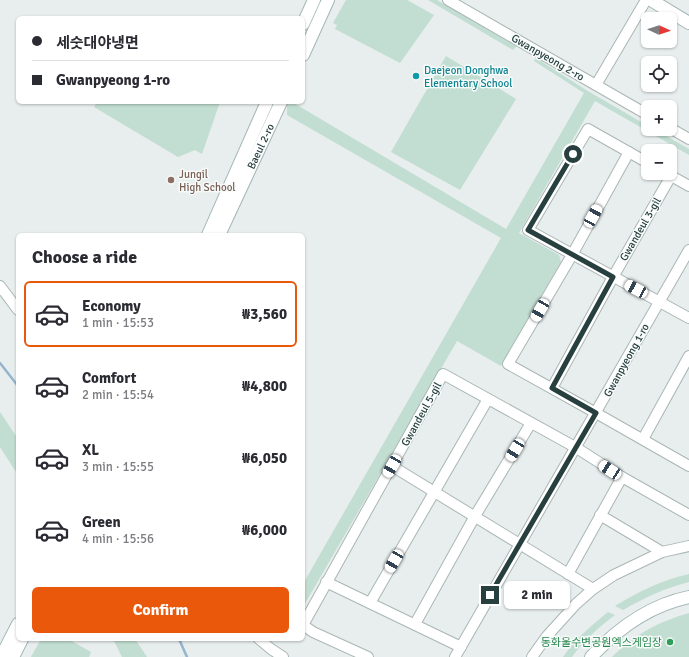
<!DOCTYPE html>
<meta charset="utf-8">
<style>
:root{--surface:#fff;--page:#f7f7f7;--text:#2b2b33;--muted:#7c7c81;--line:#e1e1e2;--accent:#ea580c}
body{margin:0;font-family:Signika,"Noto Sans KR",sans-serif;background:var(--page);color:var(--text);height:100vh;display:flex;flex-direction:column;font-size:15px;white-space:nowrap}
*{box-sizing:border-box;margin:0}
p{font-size:13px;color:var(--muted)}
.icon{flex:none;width:22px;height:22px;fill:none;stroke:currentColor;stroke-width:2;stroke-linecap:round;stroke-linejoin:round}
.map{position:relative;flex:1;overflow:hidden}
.side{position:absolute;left:16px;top:233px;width:289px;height:408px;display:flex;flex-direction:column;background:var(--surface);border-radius:6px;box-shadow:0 1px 3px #0004}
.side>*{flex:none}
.hud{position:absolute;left:16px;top:16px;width:289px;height:88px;border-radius:6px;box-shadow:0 1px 3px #0004;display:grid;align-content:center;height:88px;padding:0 16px;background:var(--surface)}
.needle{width:26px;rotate:93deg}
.controls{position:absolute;left:641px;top:12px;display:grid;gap:8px}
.controls a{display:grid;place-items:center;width:36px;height:36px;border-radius:6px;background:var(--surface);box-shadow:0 1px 3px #0004;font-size:20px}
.end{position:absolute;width:18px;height:18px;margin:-9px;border:5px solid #273f3f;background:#fff;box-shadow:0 0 0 2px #fff}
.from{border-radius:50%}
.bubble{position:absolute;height:28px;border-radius:6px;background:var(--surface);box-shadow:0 1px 3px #0004;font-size:13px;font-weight:700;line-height:28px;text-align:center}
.car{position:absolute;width:12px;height:24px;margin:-12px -6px;border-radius:5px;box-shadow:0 0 3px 1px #0007;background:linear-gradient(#fff 24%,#345 0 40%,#fff 0 76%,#345 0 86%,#fff 0)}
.hud b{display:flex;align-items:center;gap:14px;height:38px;font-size:15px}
.hud b+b{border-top:1px solid var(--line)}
.hud i{width:10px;height:10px;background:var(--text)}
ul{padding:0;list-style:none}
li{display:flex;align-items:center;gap:12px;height:66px;margin:0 8px 6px;padding:0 8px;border:2px solid transparent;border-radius:6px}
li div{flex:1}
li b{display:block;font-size:15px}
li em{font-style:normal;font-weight:700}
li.current{border-color:var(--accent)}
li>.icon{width:36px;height:36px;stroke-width:1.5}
h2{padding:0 16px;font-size:18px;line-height:48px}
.primary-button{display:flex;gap:8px;margin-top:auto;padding:8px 16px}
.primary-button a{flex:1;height:46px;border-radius:6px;background:var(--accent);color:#fff;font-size:16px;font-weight:700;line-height:46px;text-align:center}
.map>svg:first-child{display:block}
.green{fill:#c2ddd1}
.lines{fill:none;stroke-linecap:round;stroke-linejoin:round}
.stream{stroke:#95b4cd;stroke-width:2.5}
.minor-casing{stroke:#aab6b5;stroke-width:12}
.secondary-casing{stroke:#a3b6b5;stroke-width:14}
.minor{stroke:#fff;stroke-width:10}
.secondary{stroke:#fff;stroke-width:12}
.route{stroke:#273f3f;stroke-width:5}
.culture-dot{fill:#0f9aa8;stroke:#f7fbfa;stroke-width:1.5}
.education-dot{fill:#8d6e63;stroke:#f7fbfa;stroke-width:1.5}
.leisure-dot{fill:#2e9e5b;stroke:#f7fbfa;stroke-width:1.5}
.labels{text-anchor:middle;stroke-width:3;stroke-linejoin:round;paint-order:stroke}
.street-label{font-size:11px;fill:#273f3f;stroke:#f7fbfa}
.culture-label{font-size:11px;fill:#0d838f;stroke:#f7fbfa;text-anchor:start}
.education-label{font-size:11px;fill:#785e54;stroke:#f7fbfa;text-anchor:start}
.leisure-label{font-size:11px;fill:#27864d;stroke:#f7fbfa;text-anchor:end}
</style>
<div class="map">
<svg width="689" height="657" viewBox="0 0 689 657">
<rect width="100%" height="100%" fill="#e7eeed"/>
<g class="green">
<path d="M 346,0 L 407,0 L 434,15 L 400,63 L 335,29 L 337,25 L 333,23 Z"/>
<path d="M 428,0 L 437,0 L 517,46 L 513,50 Z"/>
<path d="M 446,56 L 516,99 L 460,190 L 391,152 Z"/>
<path d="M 536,58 L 586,90 L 648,126 L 648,129 L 654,129 L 689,149 L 689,155 L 595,101 L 519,233 L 559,255 L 561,262 L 501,366 L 457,341 L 303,607 L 303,584 L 501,238 L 287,115 L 287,102 L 292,102 L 506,229 L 584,93 L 534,61 Z"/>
<path d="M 97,102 L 220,102 L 202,154 L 195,150 L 178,157 L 94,107 Z"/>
<path d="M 0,412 L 18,439 L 18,475 L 0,447 Z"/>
<path d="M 689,574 L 689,582 C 665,588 644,598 623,610 L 615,606 C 638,592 662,580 689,574 Z"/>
<path d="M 608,612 L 615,615 C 599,627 584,640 572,657 L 563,657 C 575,639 591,626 608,612 Z"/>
<path d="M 689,613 L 689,657 L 612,657 C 635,634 658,622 689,613 Z"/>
<path d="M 41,639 L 68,639 L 91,652 L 89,657 L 31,657 Z"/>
<path d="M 113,639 L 135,639 L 147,657 L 122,657 Z"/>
</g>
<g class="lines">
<g class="stream">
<path d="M 0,363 L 18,386"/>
<path d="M 179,639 L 187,657"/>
</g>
<g class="minor-casing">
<g id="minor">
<path d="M 448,0 L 648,115"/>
<path d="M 596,85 L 646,0"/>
<path d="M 670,128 L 689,139"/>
<path d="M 629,152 L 572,255 L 508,364 L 596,413 L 689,466"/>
<path d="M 648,163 L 588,129 L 528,230 L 689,318"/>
<path d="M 666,173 L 689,186"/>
<path d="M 0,286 L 18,310"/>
<path d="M 552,388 L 613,277 L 671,176"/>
<path d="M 643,439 L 689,356"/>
<path d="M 392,466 L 593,589"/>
<path d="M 600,515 L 662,552"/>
<path d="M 568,574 L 622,477"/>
<path d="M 326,582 L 461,647"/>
<path d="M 370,603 L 488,399"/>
<path d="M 415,624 L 475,516 L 531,423"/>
<path d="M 259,639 L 271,649 L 283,657"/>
<path d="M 368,657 L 313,632 L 303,625 L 443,374 L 575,447 L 622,477 L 689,515"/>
<path d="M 455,657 L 689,250"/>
<path d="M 532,657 L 547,636 L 576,604 L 593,589 L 614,575 L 662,552 L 689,546"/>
</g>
</g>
<g class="secondary-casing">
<g id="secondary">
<path d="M 651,0 L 689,23"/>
<path d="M 303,24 L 314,0"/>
<path d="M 303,55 L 328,0"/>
<path d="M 208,235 L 267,102"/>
<path id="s1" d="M 219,235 L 281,102"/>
<path d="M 1,657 L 18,624"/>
<path d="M 13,657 L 22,639"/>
<path d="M 591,657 C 618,628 650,605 689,597"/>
</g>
</g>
<use href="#minor" class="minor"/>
<use href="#secondary" class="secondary"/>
</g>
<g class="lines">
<path class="route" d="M 490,595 L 596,413 L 552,388 L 613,277 L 528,230 L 573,154"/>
</g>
<circle class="culture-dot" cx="416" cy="76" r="4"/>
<circle class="education-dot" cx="171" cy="180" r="4"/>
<circle class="leisure-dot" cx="670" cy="642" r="4"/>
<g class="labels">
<g class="street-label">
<text transform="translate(548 57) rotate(30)" y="4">Gwanpyeong 2-ro</text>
<text dy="4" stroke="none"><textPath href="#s1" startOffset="98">Baeul 2-ro</textPath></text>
<text transform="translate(640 229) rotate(-60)" y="4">Gwandeul 3-gil</text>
<text transform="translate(626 360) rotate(-61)" y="4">Gwanpyeong 1-ro</text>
<text transform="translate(421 414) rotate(-61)" y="4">Gwandeul 5-gil</text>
</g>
<g class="culture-label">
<text x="424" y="74">Daejeon Donghwa<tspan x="424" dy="13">Elementary School</tspan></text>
</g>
<g class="education-label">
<text x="179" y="178">Jungil<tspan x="179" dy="13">High School</tspan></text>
</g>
<g class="leisure-label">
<text x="662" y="646">동화울수변공원엑스게임장</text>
</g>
</g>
</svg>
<div class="controls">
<a><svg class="needle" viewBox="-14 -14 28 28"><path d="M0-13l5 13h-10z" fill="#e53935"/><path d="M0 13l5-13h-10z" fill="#7c7c81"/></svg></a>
<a><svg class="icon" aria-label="locate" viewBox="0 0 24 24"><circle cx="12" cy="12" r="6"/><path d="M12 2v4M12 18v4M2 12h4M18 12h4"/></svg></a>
<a>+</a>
<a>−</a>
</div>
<i class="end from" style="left:573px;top:154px"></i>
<i class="end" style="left:490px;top:595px"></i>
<div class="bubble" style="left:504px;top:581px;width:66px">2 min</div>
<i class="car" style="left:593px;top:216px;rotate:29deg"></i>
<i class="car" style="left:636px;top:289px;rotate:298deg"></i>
<i class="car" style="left:540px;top:310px;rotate:210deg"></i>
<i class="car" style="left:515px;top:450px;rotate:211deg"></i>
<i class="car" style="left:392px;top:466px;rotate:210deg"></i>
<i class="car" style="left:610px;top:470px;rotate:303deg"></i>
<i class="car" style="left:394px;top:561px;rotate:210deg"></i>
<div class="hud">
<b><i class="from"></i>세숫대야냉면</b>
<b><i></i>Gwanpyeong 1-ro</b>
</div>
<section class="side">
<h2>Choose a ride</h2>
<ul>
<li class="current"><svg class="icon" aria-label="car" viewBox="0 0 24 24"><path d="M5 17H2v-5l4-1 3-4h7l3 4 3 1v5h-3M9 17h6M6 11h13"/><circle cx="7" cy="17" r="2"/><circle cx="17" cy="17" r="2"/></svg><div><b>Economy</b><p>1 min · 15:53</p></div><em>₩3,560</em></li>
<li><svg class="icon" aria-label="car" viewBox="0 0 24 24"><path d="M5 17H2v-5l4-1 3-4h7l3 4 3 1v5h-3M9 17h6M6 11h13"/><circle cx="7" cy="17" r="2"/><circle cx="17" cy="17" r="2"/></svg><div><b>Comfort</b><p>2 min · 15:54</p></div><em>₩4,800</em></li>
<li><svg class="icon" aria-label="car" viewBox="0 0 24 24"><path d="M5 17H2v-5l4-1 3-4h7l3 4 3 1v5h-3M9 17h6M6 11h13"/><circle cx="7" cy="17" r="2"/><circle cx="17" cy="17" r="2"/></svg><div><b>XL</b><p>3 min · 15:55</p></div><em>₩6,050</em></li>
<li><svg class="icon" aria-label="car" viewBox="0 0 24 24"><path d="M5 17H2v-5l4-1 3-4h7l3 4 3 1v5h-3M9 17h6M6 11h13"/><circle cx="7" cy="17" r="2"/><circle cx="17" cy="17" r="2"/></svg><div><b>Green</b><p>4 min · 15:56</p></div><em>₩6,000</em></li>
</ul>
<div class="primary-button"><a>Confirm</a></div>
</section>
</div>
